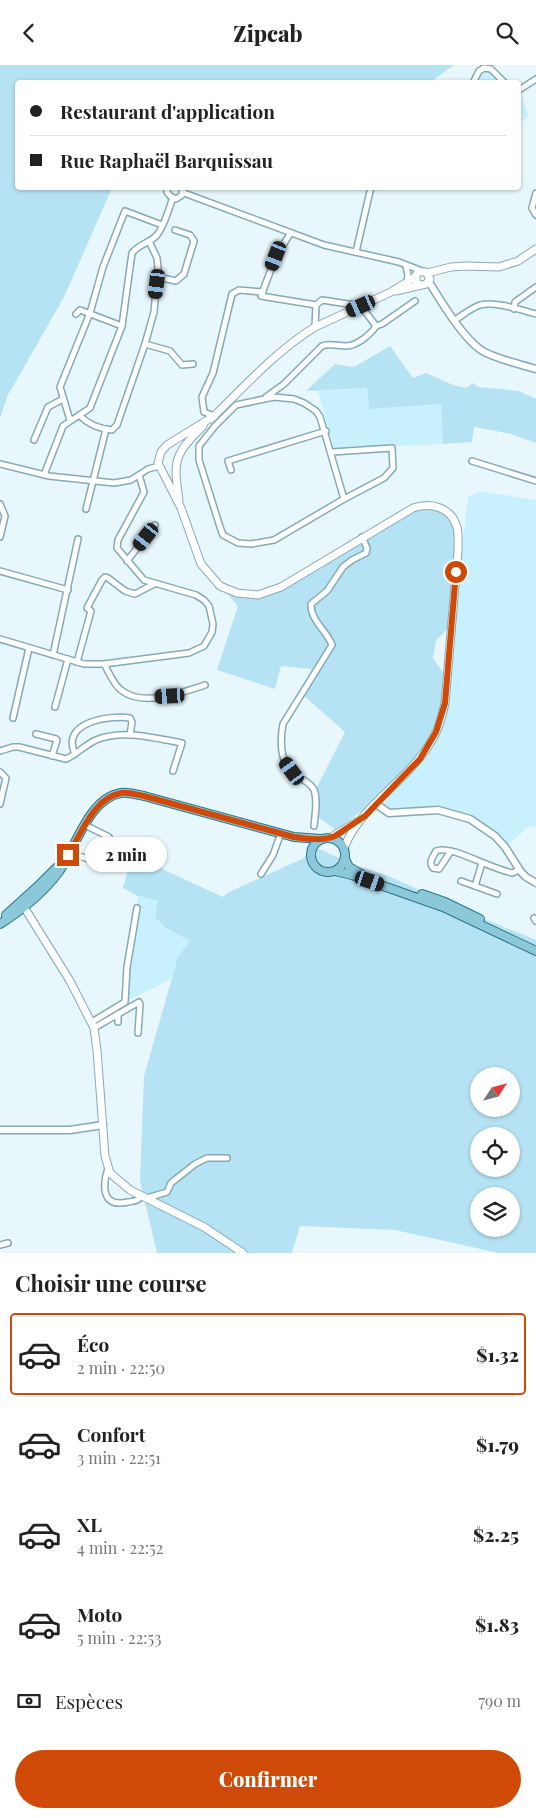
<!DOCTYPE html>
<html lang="fr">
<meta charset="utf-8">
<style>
:root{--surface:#fff;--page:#f6f6f6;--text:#222;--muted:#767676;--line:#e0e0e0;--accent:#cf4a06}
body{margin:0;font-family:"Playfair Display",serif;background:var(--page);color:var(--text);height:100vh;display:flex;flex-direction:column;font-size:19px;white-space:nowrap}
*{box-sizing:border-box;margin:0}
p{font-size:16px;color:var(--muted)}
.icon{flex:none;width:28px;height:28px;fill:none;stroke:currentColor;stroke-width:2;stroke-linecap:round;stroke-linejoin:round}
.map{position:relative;height:1188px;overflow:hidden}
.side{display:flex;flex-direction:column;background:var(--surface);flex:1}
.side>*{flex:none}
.hud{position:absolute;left:15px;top:15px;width:506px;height:110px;border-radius:5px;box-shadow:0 1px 4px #0004;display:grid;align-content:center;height:110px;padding:0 15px;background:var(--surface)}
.needle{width:32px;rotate:54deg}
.fabs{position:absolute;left:470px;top:1002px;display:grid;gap:10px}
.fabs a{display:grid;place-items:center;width:50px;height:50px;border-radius:50%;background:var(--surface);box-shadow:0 1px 4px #0004;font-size:25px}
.end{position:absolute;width:22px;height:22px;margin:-11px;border:6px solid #cf4a06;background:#fff;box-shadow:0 0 0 2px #fff}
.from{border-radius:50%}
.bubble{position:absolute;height:35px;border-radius:18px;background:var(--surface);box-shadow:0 1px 4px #0004;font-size:16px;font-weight:800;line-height:35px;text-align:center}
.car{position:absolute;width:15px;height:30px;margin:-15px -8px;border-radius:6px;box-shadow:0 0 4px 1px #0007;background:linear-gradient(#222 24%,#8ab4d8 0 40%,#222 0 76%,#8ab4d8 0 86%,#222 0)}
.hud b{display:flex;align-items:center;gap:18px;height:48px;font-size:19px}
.hud b+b{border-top:1px solid var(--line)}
.hud i{width:12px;height:12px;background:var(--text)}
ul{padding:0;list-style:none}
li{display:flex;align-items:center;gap:15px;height:82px;margin:0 10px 8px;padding:0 5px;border:2px solid transparent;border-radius:5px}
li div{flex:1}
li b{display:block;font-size:19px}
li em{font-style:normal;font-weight:800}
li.selected{border-color:var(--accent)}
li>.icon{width:45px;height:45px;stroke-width:1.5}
h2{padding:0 15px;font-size:22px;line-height:60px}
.pay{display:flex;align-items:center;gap:12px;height:55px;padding:0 15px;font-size:19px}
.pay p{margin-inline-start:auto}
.cta{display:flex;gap:10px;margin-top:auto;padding:10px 15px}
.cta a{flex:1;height:58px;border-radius:30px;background:var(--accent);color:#fff;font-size:20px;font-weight:800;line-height:58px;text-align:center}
header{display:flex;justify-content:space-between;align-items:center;height:65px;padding:0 15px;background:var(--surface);font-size:22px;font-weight:800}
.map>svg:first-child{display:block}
.built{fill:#c9f0fd}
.green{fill:#b5e3f3;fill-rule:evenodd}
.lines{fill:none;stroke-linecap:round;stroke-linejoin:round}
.minor-casing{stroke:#84aab7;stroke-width:8}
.tertiary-casing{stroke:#84aab7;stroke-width:9}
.secondary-casing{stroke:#84aab7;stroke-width:9}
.primary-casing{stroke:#2b7488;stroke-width:10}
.minor{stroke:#fff;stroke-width:5}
.tertiary{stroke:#fff;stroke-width:6}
.secondary{stroke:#fff;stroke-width:7}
.primary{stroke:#8bc9da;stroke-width:8}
.route{stroke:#cf4a06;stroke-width:6}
</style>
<header><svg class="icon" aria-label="back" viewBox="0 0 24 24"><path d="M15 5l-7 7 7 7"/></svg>Zipcab<svg class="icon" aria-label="search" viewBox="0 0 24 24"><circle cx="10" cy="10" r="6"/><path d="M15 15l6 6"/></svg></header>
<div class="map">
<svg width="536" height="1188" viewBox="0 0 536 1188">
<rect width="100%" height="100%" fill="#e7f7fc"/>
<g class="built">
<path d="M 491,4 L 505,18 L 473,18 L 479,6 Z"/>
<path d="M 519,25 L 529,51 L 519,59 Z"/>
<path d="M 367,323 L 369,344 L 441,339 L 443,379 L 334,384 L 318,326 Z"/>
<path d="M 480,426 L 536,435 L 536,762 L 530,761 L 505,782 L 485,763 L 438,745 L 395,749 L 376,739 L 440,658 L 458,486 L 462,486 L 468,432 Z"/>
<path d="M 138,831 L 159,836 L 165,862 L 192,876 L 196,894 L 164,918 L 125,937 Z"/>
</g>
<g class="green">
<path d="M 0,0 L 454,0 L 429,18 L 18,18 L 18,122 L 112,123 L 64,232 L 7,332 L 0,353 Z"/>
<path d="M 390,281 L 413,313 L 426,308 L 453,320 L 466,323 L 473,318 L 478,322 L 519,326 L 536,334 L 536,378 L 511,369 L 474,362 L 472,377 L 443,379 L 441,339 L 369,344 L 367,323 L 306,326 L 335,299 L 354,302 Z"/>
<path d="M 440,442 L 458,464 L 451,561 L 436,575 L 433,593 L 446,612 L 445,638 L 433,674 L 365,751 L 360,747 L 336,765 L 315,750 L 315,726 L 345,667 L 303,630 L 318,605 L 281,601 L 275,624 L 217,605 L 238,541 L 220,521 L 228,526 L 268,528 L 413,443 Z"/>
<path d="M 315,782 L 357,801 L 386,810 L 482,853 L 536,875 L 536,1188 L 499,1188 L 395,1165 L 300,1161 L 292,1188 L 157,1188 L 140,1116 L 144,1011 L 178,892 L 190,876 L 165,862 L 155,852 L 158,836 L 138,831 L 123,823 L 132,790 L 223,832 L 227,828 L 302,794 ZM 479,1011 L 511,1011 L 511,1044 L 479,1044 ZM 479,1071 L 511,1071 L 511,1104 L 479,1104 ZM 479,1131 L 511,1131 L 511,1164 L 479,1164 Z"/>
</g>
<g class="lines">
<g class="minor-casing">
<g id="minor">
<path d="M 473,18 L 479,6 L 484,3 L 491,4 L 505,18"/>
<path d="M 519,25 L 536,14"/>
<path d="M 167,122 L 167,127 L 170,131 L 176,134 L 182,130 L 183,122"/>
<path d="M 184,128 L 324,180 L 399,197 L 422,206"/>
<path d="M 536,128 L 532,143 L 536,150"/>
<path d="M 290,169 L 276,191 L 261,231 L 316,240"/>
<path d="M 356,187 L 371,122"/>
<path d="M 406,201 L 408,210 L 407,217"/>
<path d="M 158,212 L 176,216 L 184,209 L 194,176 L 190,170 L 175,165"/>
<path d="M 514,244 L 515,237 L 536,222"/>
<path d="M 76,249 L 80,245 L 122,261"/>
<path d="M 455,255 C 463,250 471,243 480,240 C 495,236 521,245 536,249"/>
<path d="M 315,262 L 316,240 L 322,235 L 361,241 L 376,261"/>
<path d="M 145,279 L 170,286 L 182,300 L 193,299"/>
<path d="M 266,332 L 284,319 L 322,281 C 329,278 338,281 346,281 C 357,281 371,269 376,261 L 382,259 L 415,236"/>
<path d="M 79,350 C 88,359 100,364 112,365 L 117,360 L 145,279 L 154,247 L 158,203 L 157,193 L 149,176"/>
<path d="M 214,351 L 204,347 L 202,332 L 213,308 L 232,229 L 239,225 L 263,227"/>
<path d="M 70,355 L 60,322 L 90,248 L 103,202 L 125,146 L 162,160"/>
<path d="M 34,375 L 48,342 L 63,334"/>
<path d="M 332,387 L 392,383 L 393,403 L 384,413 L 344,434 L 274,475 L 251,479 L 238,478 L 223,470 L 220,462 L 199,395 L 199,381 L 215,361 L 236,340 L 274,332 L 294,334 L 304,338 L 316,346 L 320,352 L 344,434"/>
<path d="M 472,396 L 536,416"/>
<path d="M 0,399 L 49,411 L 114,418 L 131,415 L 148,404 L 159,401"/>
<path d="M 231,405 L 228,396 L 326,366"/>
<path d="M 44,410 L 63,361 L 90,343 L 122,261 L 132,188 C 139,179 150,178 157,170 C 165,160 168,145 173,133"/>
<path d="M 0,439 L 5,451 L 0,472"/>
<path d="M 86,444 L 106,364"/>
<path d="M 127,496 L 155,460"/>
<path d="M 0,506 L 68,525"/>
<path d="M 0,574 L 84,599 L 104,599 L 189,588 L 204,581 L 212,567 L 213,559 L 209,541 L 204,535 L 196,530 L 144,515 L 117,483 L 118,475 L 144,427 L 139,410"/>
<path d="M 53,590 L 78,474"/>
<path d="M 77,597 L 91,546 L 87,543 L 102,515 L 105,512 L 108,513 L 125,526 L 135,529 L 154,519"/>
<path d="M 104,599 C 109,607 113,619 121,625 C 143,643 183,627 205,620"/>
<path d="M 55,642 L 68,594"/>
<path d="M 13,653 L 29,583"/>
<path d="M 36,669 L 56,674 L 57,675 L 52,691"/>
<path d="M 0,686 L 13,682 L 19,682 L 66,694 C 77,689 85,680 96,675 C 123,664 154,673 182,678 L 173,706"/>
<path d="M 75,689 C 60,657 109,650 130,653 L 132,657 L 130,670"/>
<path d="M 0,707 L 6,713 L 0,739"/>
<path d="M 85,760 L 109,772 L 108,775"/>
<path d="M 314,761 C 315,750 318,735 314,725 C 310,716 299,714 293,708 C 279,696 280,676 283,659 L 332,580 C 327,566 310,555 311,539 L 327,526 L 343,502 L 352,495 L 366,488 L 367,483 L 362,472"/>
<path d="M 451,786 L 439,804 L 433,803 C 428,797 433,792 436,786 C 442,783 449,786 455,787 C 474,793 492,803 512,808 L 519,805"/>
<path d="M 69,788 L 105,799"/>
<path d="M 482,798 L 475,821 L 497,829"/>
<path d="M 261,809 L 273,790 L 281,768"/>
<path d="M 461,816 L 475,821"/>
<path d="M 534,853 L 536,856"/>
<path d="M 118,949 L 118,957"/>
<path d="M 92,957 L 125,937 L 127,902 L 137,843"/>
<path d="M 94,963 L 139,937 L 140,939 L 138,968"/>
<path d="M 108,1103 C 102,1122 102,1143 128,1137 C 134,1136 138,1136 142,1131"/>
<path d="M 147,1133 L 167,1127 L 171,1118 L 195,1099 L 207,1093 L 227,1093"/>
<path d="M 0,1180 L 8,1178"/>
</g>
</g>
<g class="tertiary-casing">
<g id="tertiary">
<path d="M 429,217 C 441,236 462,272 481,285 C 495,294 520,299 536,304"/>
<path d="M 376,739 L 389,748 L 438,745 L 470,754 L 495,771 L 505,782 L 521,807 L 526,812 L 536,818"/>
<path d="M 0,1065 L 70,1065 L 103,1060"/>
</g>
</g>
<g class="secondary-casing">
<g id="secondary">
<path d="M 427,208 L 451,202 L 465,201 L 499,202 L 518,196 L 536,184"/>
<path d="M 396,226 L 426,219 L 430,214 L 426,207 L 419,207 L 416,210 L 416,217 L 419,220"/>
<path d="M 214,351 L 167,380 L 161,387 L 158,398 L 181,443 L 201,499 L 220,521 L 237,528 L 258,530 L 281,522 L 413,443 C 431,437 451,442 457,462 C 459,470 458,479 458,486 L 445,638 C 442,651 439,664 432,675 C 409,716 361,739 344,783"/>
<path d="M 211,354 C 244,322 276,286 315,262 L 391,227 L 415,212"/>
<path d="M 179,435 C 173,395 174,390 203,361"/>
<path d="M 330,773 L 356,757"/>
<path d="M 24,842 L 70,916 L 94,963 L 97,985 L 105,1091 L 110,1108 L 130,1125 L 204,1162 L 243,1188"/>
</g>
</g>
<g class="primary-casing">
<g id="primary">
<circle cx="328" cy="790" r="17"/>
<path d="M 345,794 L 349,802 L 361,809"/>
<path d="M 335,806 L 352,810 L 443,842 L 536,886"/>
<path d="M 422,829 L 445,837 L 480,854"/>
<path d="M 6,850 L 37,822 L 56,803"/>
<path d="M 0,859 C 22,845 42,829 58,808 C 75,785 88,733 121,728 C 129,727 137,730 144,731 L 294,772 L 321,774"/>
</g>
</g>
<use href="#minor" class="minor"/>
<use href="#tertiary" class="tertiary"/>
<use href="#secondary" class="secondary"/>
<use href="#primary" class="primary"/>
</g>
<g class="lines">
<path class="route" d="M 68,790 C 81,770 93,733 121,728 C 129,727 137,730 144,731 L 294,772 C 308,774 323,776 335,771 L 365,751 L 420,694 L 436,667 L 445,638 L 456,507"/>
</g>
</svg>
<div class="fabs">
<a><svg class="needle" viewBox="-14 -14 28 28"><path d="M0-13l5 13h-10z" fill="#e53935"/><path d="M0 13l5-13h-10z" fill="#767676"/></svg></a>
<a><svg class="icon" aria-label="locate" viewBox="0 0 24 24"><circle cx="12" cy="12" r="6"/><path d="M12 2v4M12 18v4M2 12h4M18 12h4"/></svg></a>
<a><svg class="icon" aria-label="layers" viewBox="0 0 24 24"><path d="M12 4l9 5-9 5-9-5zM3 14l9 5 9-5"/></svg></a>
</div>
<i class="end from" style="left:456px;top:507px"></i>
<i class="end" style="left:68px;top:790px"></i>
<div class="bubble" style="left:85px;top:772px;width:82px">2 min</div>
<i class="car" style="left:276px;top:191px;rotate:201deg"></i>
<i class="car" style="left:157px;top:219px;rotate:187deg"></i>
<i class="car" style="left:361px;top:241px;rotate:246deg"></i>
<i class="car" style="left:146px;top:472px;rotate:218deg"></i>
<i class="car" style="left:170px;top:631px;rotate:267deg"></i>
<i class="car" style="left:292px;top:706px;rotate:324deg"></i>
<i class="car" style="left:370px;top:816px;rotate:109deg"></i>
<div class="hud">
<b><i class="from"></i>Restaurant d'application</b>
<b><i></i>Rue Raphaël Barquissau</b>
</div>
</div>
<section class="side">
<h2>Choisir une course</h2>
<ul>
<li class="selected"><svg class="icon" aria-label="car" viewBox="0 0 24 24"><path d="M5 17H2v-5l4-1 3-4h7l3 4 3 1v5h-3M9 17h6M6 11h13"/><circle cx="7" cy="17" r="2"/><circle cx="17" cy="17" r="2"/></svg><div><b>Éco</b><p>2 min · 22:50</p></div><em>$1.32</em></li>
<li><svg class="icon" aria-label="car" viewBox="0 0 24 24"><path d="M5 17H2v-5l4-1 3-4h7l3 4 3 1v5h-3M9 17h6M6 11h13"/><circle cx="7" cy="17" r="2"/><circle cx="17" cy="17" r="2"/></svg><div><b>Confort</b><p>3 min · 22:51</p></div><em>$1.79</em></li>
<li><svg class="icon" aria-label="car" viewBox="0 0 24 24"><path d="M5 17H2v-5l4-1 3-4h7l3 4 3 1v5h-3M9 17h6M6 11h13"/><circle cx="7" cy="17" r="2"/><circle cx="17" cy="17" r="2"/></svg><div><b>XL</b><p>4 min · 22:52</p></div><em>$2.25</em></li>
<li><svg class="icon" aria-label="car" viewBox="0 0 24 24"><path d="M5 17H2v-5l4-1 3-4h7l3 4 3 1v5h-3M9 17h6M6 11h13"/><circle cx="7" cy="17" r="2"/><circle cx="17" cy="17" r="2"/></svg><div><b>Moto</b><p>5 min · 22:53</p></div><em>$1.83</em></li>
</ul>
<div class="pay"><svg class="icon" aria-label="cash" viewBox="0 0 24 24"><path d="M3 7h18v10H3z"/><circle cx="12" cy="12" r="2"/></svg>Espèces<p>790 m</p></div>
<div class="cta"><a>Confirmer</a></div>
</section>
